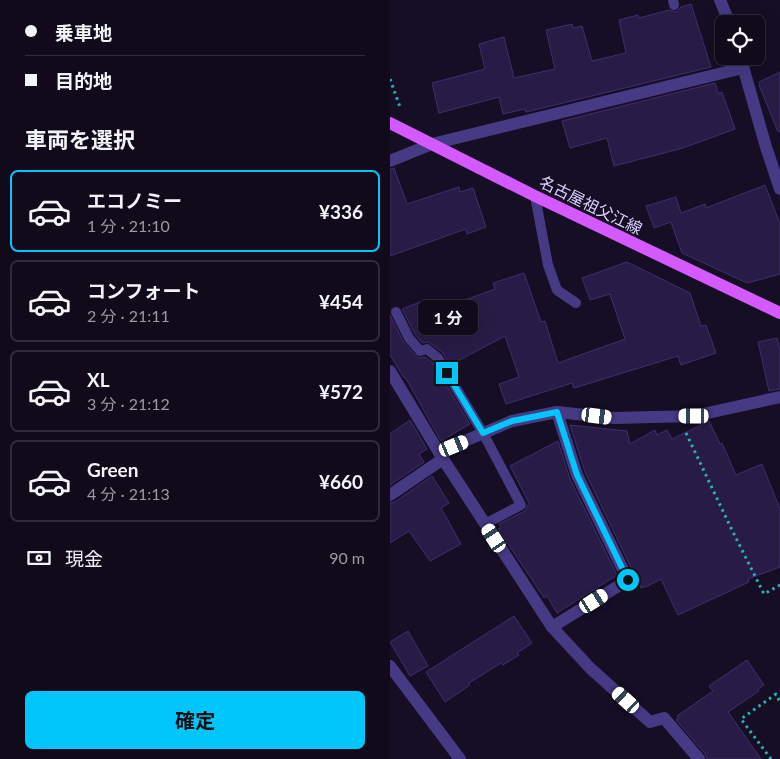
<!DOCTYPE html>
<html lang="ja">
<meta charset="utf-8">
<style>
:root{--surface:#100a1b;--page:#191324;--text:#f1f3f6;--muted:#9c9aa3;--line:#302b3a;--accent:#01c6fc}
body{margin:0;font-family:Lato,"Noto Sans JP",sans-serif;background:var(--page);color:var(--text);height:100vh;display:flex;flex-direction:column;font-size:19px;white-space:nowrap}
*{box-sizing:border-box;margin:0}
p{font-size:16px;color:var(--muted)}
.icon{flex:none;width:28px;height:28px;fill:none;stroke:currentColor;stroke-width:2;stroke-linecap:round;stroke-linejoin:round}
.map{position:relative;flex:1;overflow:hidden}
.sheet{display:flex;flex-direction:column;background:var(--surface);width:390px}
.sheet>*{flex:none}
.guide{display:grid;align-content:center;height:110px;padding:0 25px;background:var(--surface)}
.fabs{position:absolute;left:325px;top:15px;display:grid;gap:10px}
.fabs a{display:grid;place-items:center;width:50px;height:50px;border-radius:8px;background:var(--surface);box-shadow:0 5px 20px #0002,0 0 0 1px var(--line);font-size:25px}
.end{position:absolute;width:22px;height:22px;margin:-11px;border:6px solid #01c6fc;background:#111;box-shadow:0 0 0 2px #111}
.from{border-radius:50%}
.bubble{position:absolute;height:35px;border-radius:8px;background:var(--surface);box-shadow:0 5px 20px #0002,0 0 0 1px var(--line);font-size:16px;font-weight:700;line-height:35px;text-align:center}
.car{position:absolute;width:15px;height:30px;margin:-15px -8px;border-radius:6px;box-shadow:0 0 4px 1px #0007;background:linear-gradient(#fff 24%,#345 0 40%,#fff 0 76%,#345 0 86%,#fff 0)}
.guide b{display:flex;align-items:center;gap:18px;height:48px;font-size:19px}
.guide b+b{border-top:1px solid var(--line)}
.guide i{width:12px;height:12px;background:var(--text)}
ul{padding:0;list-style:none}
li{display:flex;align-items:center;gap:15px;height:82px;margin:0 10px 8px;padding:0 15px;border:2px solid var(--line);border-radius:8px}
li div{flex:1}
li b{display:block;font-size:19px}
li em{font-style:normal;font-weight:700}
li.active{border-color:var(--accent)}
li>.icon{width:45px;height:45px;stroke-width:1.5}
h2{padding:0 25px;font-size:22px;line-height:60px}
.pay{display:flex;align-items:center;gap:12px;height:55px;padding:0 25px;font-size:19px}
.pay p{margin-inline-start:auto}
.primary-button{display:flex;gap:10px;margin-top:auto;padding:10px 25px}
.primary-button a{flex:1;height:58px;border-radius:8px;background:var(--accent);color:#111;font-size:20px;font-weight:700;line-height:58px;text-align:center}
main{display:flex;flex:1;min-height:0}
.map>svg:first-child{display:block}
.building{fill:#281b45;stroke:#422d71}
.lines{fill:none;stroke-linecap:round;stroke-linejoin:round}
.path{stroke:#2fafb6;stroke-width:3;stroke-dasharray:2.5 4;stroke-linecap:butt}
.lane{stroke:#453a83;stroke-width:10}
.street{stroke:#453a83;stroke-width:12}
.primary{stroke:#d459ff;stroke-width:12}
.route{stroke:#01c6fc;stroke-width:6}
.labels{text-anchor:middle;stroke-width:4;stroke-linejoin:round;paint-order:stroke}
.street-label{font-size:16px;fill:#dcd2ff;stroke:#150e24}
</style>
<main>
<section class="sheet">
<div class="guide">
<b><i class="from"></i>乗車地</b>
<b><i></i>目的地</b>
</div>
<h2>車両を選択</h2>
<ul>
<li class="active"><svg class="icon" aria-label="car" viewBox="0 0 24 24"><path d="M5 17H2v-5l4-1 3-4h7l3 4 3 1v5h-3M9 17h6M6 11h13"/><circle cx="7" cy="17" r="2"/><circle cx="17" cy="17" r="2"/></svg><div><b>エコノミー</b><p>1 分 · 21:10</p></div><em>¥336</em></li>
<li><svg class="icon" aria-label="car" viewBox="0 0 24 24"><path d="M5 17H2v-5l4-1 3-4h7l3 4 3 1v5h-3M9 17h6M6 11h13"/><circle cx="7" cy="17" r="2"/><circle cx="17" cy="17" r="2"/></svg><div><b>コンフォート</b><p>2 分 · 21:11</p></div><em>¥454</em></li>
<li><svg class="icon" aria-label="car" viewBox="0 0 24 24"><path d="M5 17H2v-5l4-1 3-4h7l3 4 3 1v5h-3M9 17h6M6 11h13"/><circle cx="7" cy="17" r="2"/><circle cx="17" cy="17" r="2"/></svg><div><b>XL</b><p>3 分 · 21:12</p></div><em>¥572</em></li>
<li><svg class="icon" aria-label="car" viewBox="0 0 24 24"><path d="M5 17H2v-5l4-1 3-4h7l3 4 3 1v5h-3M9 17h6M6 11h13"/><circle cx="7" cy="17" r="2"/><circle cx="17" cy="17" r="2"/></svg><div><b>Green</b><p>4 分 · 21:13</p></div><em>¥660</em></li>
</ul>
<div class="pay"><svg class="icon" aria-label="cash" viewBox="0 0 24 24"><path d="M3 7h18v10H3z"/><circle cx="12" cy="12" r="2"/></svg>現金<p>90 m</p></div>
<div class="primary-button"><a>確定</a></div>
</section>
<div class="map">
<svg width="390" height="759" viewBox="0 0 390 759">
<rect width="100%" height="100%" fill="#150e24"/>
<g class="building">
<path d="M 301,4 L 321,67 L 136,112 L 135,109 L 113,114 L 109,97 L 49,113 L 42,83 L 95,69 L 89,44 L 114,37 L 124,78 L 165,69 L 156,30 L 182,24 L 183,28 L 192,26 L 202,61 L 236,53 L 229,20 L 248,15 L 249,18 L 279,10 L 286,12 L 291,7 Z"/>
<path d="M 390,72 L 390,131 L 388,132 L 369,85 L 370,84 L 369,82 Z"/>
<path d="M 325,83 L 328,93 L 332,92 L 345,129 L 293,148 L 224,166 L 217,138 L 180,148 L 172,121 Z"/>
<path d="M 4,168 L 17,204 L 69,187 L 70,192 L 83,188 L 96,227 L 77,234 L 76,229 L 0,256 L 0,169 Z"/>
<path d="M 375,185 L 390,224 L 390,274 L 357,283 L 292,253 L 281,222 L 264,228 L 256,206 L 286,197 L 291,213 L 315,204 L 316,208 Z"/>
<path d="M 237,262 L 300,293 L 311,326 L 316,325 L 326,353 L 291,365 L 288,356 L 184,388 L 182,383 L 116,404 L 109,384 L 129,377 L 115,336 L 60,365 L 53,353 L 41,344 L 38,342 L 32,343 L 25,334 L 12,309 L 35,300 L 40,313 L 105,289 L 103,283 L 134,273 L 151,322 L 155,321 L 168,363 L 235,339 L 220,294 L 200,300 L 192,278 Z"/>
<path d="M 0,315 L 13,341 L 25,355 L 29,358 L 35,357 L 43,363 L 80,424 L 51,441 L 15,377 L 14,378 L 0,355 Z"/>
<path d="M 387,338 L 390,350 L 390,389 L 379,391 L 368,342 Z"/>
<path d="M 20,420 L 37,449 L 29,454 L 34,462 L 0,485 L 0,434 Z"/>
<path d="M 319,421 L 330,444 L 332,443 L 346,475 L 372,464 L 390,509 L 390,567 L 358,579 L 359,582 L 288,615 L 271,579 L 258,586 L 251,588 L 250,585 L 246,587 L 245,576 L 195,472 L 180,425 L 237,431 L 240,444 L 265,430 L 267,435 L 277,430 L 282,439 Z"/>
<path d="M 168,441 L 180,479 L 227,575 L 167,613 L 157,596 L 154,598 L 108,529 L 111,528 L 109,524 L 135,511 L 139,503 L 120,466 Z"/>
<path d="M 42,476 L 59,503 L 51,508 L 71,544 L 40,561 L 19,531 L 0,543 L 0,503 L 5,502 Z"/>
<path d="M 124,616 L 142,643 L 127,653 L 129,655 L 113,665 L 111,663 L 79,683 L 80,685 L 55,702 L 36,672 Z"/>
<path d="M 18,631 L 38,666 L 20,676 L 0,642 Z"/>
<path d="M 357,660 L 374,685 L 368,689 L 369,691 L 338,712 L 371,759 L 317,759 L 315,754 L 286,720 L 289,718 L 287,716 L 323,691 L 319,686 Z"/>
</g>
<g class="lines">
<g class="path">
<path d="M 0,79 L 10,107"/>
<path d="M 296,433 L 341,528 L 374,594 L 390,585"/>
<path d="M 381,759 L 351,719 L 386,694 L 390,702"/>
</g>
<g class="lane">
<path d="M 283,0 L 284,5"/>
<path d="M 145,196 L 158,265 L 167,290 L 186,303"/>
<path d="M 6,312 L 19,338 L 30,351 L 37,349 L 48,358 L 93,433 L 131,505 L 95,524"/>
</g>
<g class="street">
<path d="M 330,0 L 340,24"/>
<path d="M 350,56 L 376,147 L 390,189"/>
<path d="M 0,161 L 42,144 L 353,68"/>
<path d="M 0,371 L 53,459 L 162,627 L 200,668 L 260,722 L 274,718 L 309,759"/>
<path d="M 49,452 L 122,421 L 167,412 L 224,418 L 304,416 L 390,397"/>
<path d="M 0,495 L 53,459"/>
<path d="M 162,627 L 238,580 L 187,475 L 167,412"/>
<path d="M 0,666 L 70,759"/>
</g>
<path class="primary" d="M 0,123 L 145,196 L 390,313"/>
</g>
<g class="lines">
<path class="route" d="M 57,373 L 93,433 L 122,421 L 167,412 L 187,475 L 238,580"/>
</g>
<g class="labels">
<g class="street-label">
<text transform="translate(201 205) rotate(26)" y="6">名古屋祖父江線</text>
</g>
</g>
</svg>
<div class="fabs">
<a><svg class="icon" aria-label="locate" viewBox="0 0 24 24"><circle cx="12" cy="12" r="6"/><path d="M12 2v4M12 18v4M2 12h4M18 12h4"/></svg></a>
</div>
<i class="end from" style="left:238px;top:580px"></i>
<i class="end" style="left:57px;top:373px"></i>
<div class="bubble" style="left:28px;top:300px;width:60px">1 分</div>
<i class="car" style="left:207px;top:416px;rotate:97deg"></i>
<i class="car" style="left:304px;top:416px;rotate:270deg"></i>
<i class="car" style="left:64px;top:446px;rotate:68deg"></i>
<i class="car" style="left:104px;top:538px;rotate:327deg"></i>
<i class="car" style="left:204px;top:601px;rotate:58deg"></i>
<i class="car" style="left:236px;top:700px;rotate:312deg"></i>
</div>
</main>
